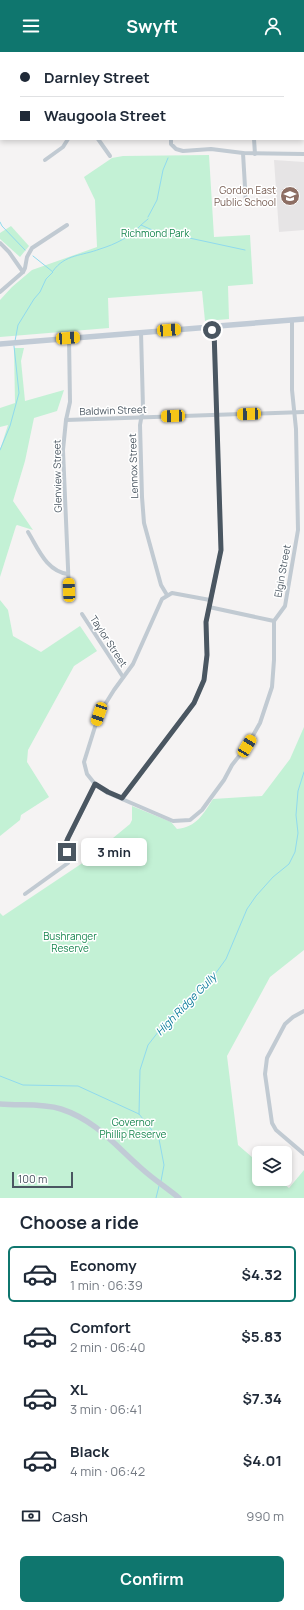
<!DOCTYPE html>
<meta charset="utf-8">
<style>
:root{--surface:#fff;--page:#f6f6f7;--text:#1f2937;--muted:#747a83;--line:#e0e1e3;--accent:#0f766e}
body{margin:0;font-family:Manrope,sans-serif;background:var(--page);color:var(--text);height:100vh;display:flex;flex-direction:column;font-size:15px;white-space:nowrap}
*{box-sizing:border-box;margin:0}
p{font-size:13px;color:var(--muted)}
.icon{flex:none;width:22px;height:22px;fill:none;stroke:currentColor;stroke-width:2;stroke-linecap:round;stroke-linejoin:round}
.map{position:relative;height:1146px;overflow:hidden}
.sheet{display:flex;flex-direction:column;background:var(--surface);flex:1}
.sheet>*{flex:none}
.banner{position:absolute;left:0px;top:0px;width:304px;height:88px;box-shadow:0 2px 6px #0003;display:grid;align-content:center;height:88px;padding:0 20px;background:var(--surface)}
.tools{position:absolute;left:252px;top:1094px;display:grid;gap:8px}
.tools a{display:grid;place-items:center;width:40px;height:40px;border-radius:6px;background:var(--surface);box-shadow:0 2px 6px #0003;font-size:20px}
.scale{position:absolute;left:12px;bottom:10px;width:61px;box-sizing:border-box;padding-left:4px;border:2px solid #4a5661;border-top:0;font-size:11px;line-height:14px;white-space:nowrap;color:#4a5661;-webkit-text-stroke:3px #fff;paint-order:stroke}
.end{position:absolute;width:18px;height:18px;margin:-9px;border:5px solid #4a5661;background:#fff;box-shadow:0 0 0 2px #fff}
.from{border-radius:50%}
.bubble{position:absolute;height:28px;border-radius:6px;background:var(--surface);box-shadow:0 2px 6px #0003;font-size:13px;font-weight:700;line-height:28px;text-align:center}
.car{position:absolute;width:12px;height:24px;margin:-12px -6px;border-radius:5px;box-shadow:0 0 3px 1px #0007;background:linear-gradient(#f5c518 24%,#345 0 40%,#f5c518 0 76%,#345 0 86%,#f5c518 0)}
.banner b{display:flex;align-items:center;gap:14px;height:38px;font-size:15px}
.banner b+b{border-top:1px solid var(--line)}
.banner i{width:10px;height:10px;background:var(--text)}
ul{padding:0;list-style:none}
li{display:flex;align-items:center;gap:12px;height:56px;margin:0 8px 6px;padding:0 12px;border:2px solid transparent;border-radius:6px}
li div{flex:1}
li b{display:block;font-size:15px}
li em{font-style:normal;font-weight:700}
li.active{border-color:var(--accent)}
li>.icon{width:36px;height:36px;stroke-width:1.5}
h2{padding:0 20px;font-size:18px;line-height:48px}
.pay{display:flex;align-items:center;gap:10px;height:44px;padding:0 20px;font-size:15px}
.pay p{margin-inline-start:auto}
.cta{display:flex;gap:8px;margin-top:auto;padding:8px 20px}
.cta a{flex:1;height:46px;border-radius:6px;background:var(--accent);color:#fff;font-size:16px;font-weight:700;line-height:46px;text-align:center}
header{display:flex;justify-content:space-between;align-items:center;height:52px;padding:0 20px;background:var(--accent);color:#fff;font-size:18px;font-weight:700}
.map>svg:first-child{display:block}
.education{fill:#e6e4e5}
.green{fill:#c3f1d5}
.lines{fill:none;stroke-linecap:round;stroke-linejoin:round}
.stream{stroke:#90daee;stroke-width:1}
.street{stroke:#c1cad2;stroke-width:4}
.secondary{stroke:#c1cbd6;stroke-width:5.5}
.route{stroke:#4a5661;stroke-width:5}
.labels{text-anchor:middle;stroke-width:3;stroke-linejoin:round;paint-order:stroke}
.education-label{font-size:10px;fill:#785e54;stroke:#fff;text-anchor:end}
.park-label{font-size:10px;fill:#17864f;stroke:#fff}
.street-label{font-size:10px;fill:#4a5661;stroke:#fff}
.water-label{font-size:11px;font-style:italic;fill:#0c7c9b;stroke:#fff}
</style>
<header><svg class="icon" aria-label="menu" viewBox="0 0 24 24"><path d="M4 6h16M4 12h16M4 18h16"/></svg>Swyft<svg class="icon" aria-label="person" viewBox="0 0 24 24"><circle cx="12" cy="8" r="4"/><path d="M4 21q1-7 8-7t8 7"/></svg></header>
<div class="map">
<svg width="304" height="1146" viewBox="0 0 304 1146">
<rect width="100%" height="100%" fill="#f5f3f3"/>
<path class="education" d="M 274,108 L 304,110 L 304,178 L 279,180 Z"/>
<g class="green">
<path d="M 209,103 L 214,185 L 250,183 L 253,232 L 228,234 L 229,267 L 205,269 L 202,239 L 108,246 L 109,276 L 0,285 L 0,248 L 12,235 L 32,218 L 97,195 L 95,148 L 84,125 L 112,106 L 123,104 Z"/>
<path d="M 11,174 L 29,194 L 20,205 L 0,187 L 0,181 Z"/>
<path d="M 14,296 L 24,296 L 21,309 L 25,349 L 64,338 L 57,359 L 34,366 L 25,409 L 13,449 L 33,478 L 17,473 L 16,474 L 0,525 L 0,398 L 8,373 L 0,375 L 0,356 L 15,351 Z"/>
<path d="M 0,548 L 8,558 L 13,584 L 41,600 L 80,574 L 97,599 L 74,614 L 28,698 L 27,710 L 49,745 L 21,763 L 20,768 L 0,784 Z"/>
<path d="M 304,675 L 304,898 L 270,925 L 227,1004 L 238,1093 L 259,1111 L 259,1127 L 278,1127 L 289,1136 L 304,1118 L 304,1146 L 0,1146 L 0,861 L 3,864 L 102,798 L 113,786 L 130,772 L 132,768 L 132,754 L 171,770 L 177,777 C 197,775 203,762 213,747 L 262,744 L 290,707 Z"/>
</g>
<g class="lines">
<g class="stream">
<path d="M 148,165 L 157,148 L 163,118 L 168,106"/>
<path d="M 0,170 L 2,174 L 25,198"/>
<path d="M 141,173 L 148,167"/>
<path d="M 53,219 C 65,202 82,204 100,197 C 116,192 130,185 141,173 L 159,181 L 180,184 L 245,198"/>
<path d="M 15,289 L 18,273 L 34,247 L 40,240 L 46,227 L 53,220 L 33,204"/>
<path d="M 0,398 L 10,374 L 19,341 L 14,294"/>
<path d="M 0,1024 L 23,1033 L 78,1034 L 139,1062 L 159,1087 L 164,1113 L 161,1129"/>
<path d="M 139,1062 L 140,1018 L 148,993 L 169,966 L 210,929 L 226,907 L 247,857 L 256,844 L 273,825 L 289,812 L 295,800 L 298,781 L 296,763 L 298,739 L 304,720"/>
<path d="M 156,1146 L 159,1134"/>
</g>
<g class="street">
<path d="M 86,0 L 86,1"/>
<path d="M 168,0 L 168,1"/>
<path d="M 251,0 L 252,1"/>
<path d="M 0,23 L 1,24"/>
<path d="M 98,87 L 110,104"/>
<path d="M 171,87 L 171,92 L 176,97 L 183,99 L 211,97 L 243,101 L 304,102"/>
<path d="M 254,87 L 255,102"/>
<path d="M 243,101 L 246,152"/>
<path d="M 45,108 L 63,95 L 68,87"/>
<path d="M 0,191 L 9,200 L 23,220"/>
<path d="M 0,240 L 23,220 L 25,216 L 27,205 L 32,196 L 67,173"/>
<path d="M 141,280 L 143,356 L 140,373 L 142,445 L 144,471 L 161,533 L 167,543"/>
<path d="M 69,286 L 70,350 L 66,368 L 63,398 L 69,539"/>
<path d="M 66,368 L 304,360"/>
<path d="M 28,480 C 38,496 46,519 68,522"/>
<path d="M 209,555 L 274,569"/>
<path d="M 82,562 L 123,625"/>
<path d="M 95,732 L 108,741 L 173,769 L 190,768 L 202,758 L 210,747 L 224,728 L 232,713 L 247,694 L 260,671 L 272,635 L 274,608 L 274,569 L 285,554 L 298,478 L 296,377 L 292,338 L 292,268"/>
<path d="M 122,746 L 194,651 L 204,628 L 207,603 L 206,570 L 221,498 L 214,278"/>
<path d="M 25,842 L 68,811 L 66,791 L 95,732 L 87,722 L 84,710 L 99,662 L 114,638 L 133,612 L 162,547 L 172,541 L 210,548"/>
<path d="M 304,959 L 293,965 L 285,972 L 267,1006 L 265,1022 L 272,1071 L 276,1078 L 304,1102"/>
</g>
<g class="secondary">
<path d="M 218,274 L 304,267"/>
<path d="M 0,292 L 211,275"/>
<path d="M 0,1052 C 20,1054 41,1051 61,1057 C 95,1068 115,1093 141,1116 C 153,1127 167,1136 179,1146"/>
</g>
</g>
<g class="lines">
<path class="route" d="M 67,800 L 66,791 L 68,786 L 95,732 L 108,740 L 122,746 L 194,651 L 204,628 L 207,603 L 206,570 L 221,498 L 214,278 L 212,278"/>
</g>
<defs>
<g id="school-disc" transform="scale(1)"><circle r="9.5" fill="#8d6e63" stroke="#fff"/><path d="M0-5L7-2L0 1L-7-2ZM-4 1L0 2.5L4 1V4Q0 6-4 4Z" fill="#fff"/></g>
</defs>
<g fill-rule="evenodd">
<use href="#school-disc" x="290" y="144"/>
</g>
<g class="labels">
<g class="education-label">
<text x="276" y="142">Gordon East<tspan x="276" dy="12">Public School</tspan></text>
</g>
<g class="park-label">
<text x="155" y="185">Richmond Park</text>
<text x="70" y="888">Bushranger<tspan x="70" dy="12">Reserve</tspan></text>
<text x="133" y="1074">Governor<tspan x="133" dy="12">Phillip Reserve</tspan></text>
</g>
<g class="street-label">
<text transform="translate(113 358) rotate(-2)" y="4">Baldwin Street</text>
<text transform="translate(133 414) rotate(-92)" y="4">Lennox Street</text>
<text transform="translate(57 424) rotate(-91)" y="4">Glenview Street</text>
<text transform="translate(282 519) rotate(-80)" y="4">Elgin Street</text>
<text transform="translate(109 589) rotate(57)" y="4">Taylor Street</text>
</g>
<g class="water-label">
<text transform="translate(186 952) rotate(-46)" y="4">High Ridge Gully</text>
</g>
</g>
</svg>
<div class="tools">
<a><svg class="icon" aria-label="layers" viewBox="0 0 24 24"><path d="M12 4l9 5-9 5-9-5zM3 14l9 5 9-5"/></svg></a>
</div>
<div class="scale">100 m</div>
<i class="end from" style="left:212px;top:278px"></i>
<i class="end" style="left:67px;top:800px"></i>
<div class="bubble" style="left:81px;top:786px;width:66px">3 min</div>
<i class="car" style="left:169px;top:278px;rotate:86deg"></i>
<i class="car" style="left:68px;top:286px;rotate:86deg"></i>
<i class="car" style="left:249px;top:362px;rotate:268deg"></i>
<i class="car" style="left:173px;top:364px;rotate:268deg"></i>
<i class="car" style="left:69px;top:538px;rotate:358deg"></i>
<i class="car" style="left:99px;top:662px;rotate:199deg"></i>
<i class="car" style="left:247px;top:694px;rotate:31deg"></i>
<div class="banner">
<b><i class="from"></i>Darnley Street</b>
<b><i></i>Waugoola Street</b>
</div>
</div>
<section class="sheet">
<h2>Choose a ride</h2>
<ul>
<li class="active"><svg class="icon" aria-label="car" viewBox="0 0 24 24"><path d="M5 17H2v-5l4-1 3-4h7l3 4 3 1v5h-3M9 17h6M6 11h13"/><circle cx="7" cy="17" r="2"/><circle cx="17" cy="17" r="2"/></svg><div><b>Economy</b><p>1 min · 06:39</p></div><em>$4.32</em></li>
<li><svg class="icon" aria-label="car" viewBox="0 0 24 24"><path d="M5 17H2v-5l4-1 3-4h7l3 4 3 1v5h-3M9 17h6M6 11h13"/><circle cx="7" cy="17" r="2"/><circle cx="17" cy="17" r="2"/></svg><div><b>Comfort</b><p>2 min · 06:40</p></div><em>$5.83</em></li>
<li><svg class="icon" aria-label="car" viewBox="0 0 24 24"><path d="M5 17H2v-5l4-1 3-4h7l3 4 3 1v5h-3M9 17h6M6 11h13"/><circle cx="7" cy="17" r="2"/><circle cx="17" cy="17" r="2"/></svg><div><b>XL</b><p>3 min · 06:41</p></div><em>$7.34</em></li>
<li><svg class="icon" aria-label="car" viewBox="0 0 24 24"><path d="M5 17H2v-5l4-1 3-4h7l3 4 3 1v5h-3M9 17h6M6 11h13"/><circle cx="7" cy="17" r="2"/><circle cx="17" cy="17" r="2"/></svg><div><b>Black</b><p>4 min · 06:42</p></div><em>$4.01</em></li>
</ul>
<div class="pay"><svg class="icon" aria-label="cash" viewBox="0 0 24 24"><path d="M3 7h18v10H3z"/><circle cx="12" cy="12" r="2"/></svg>Cash<p>990 m</p></div>
<div class="cta"><a>Confirm</a></div>
</section>
